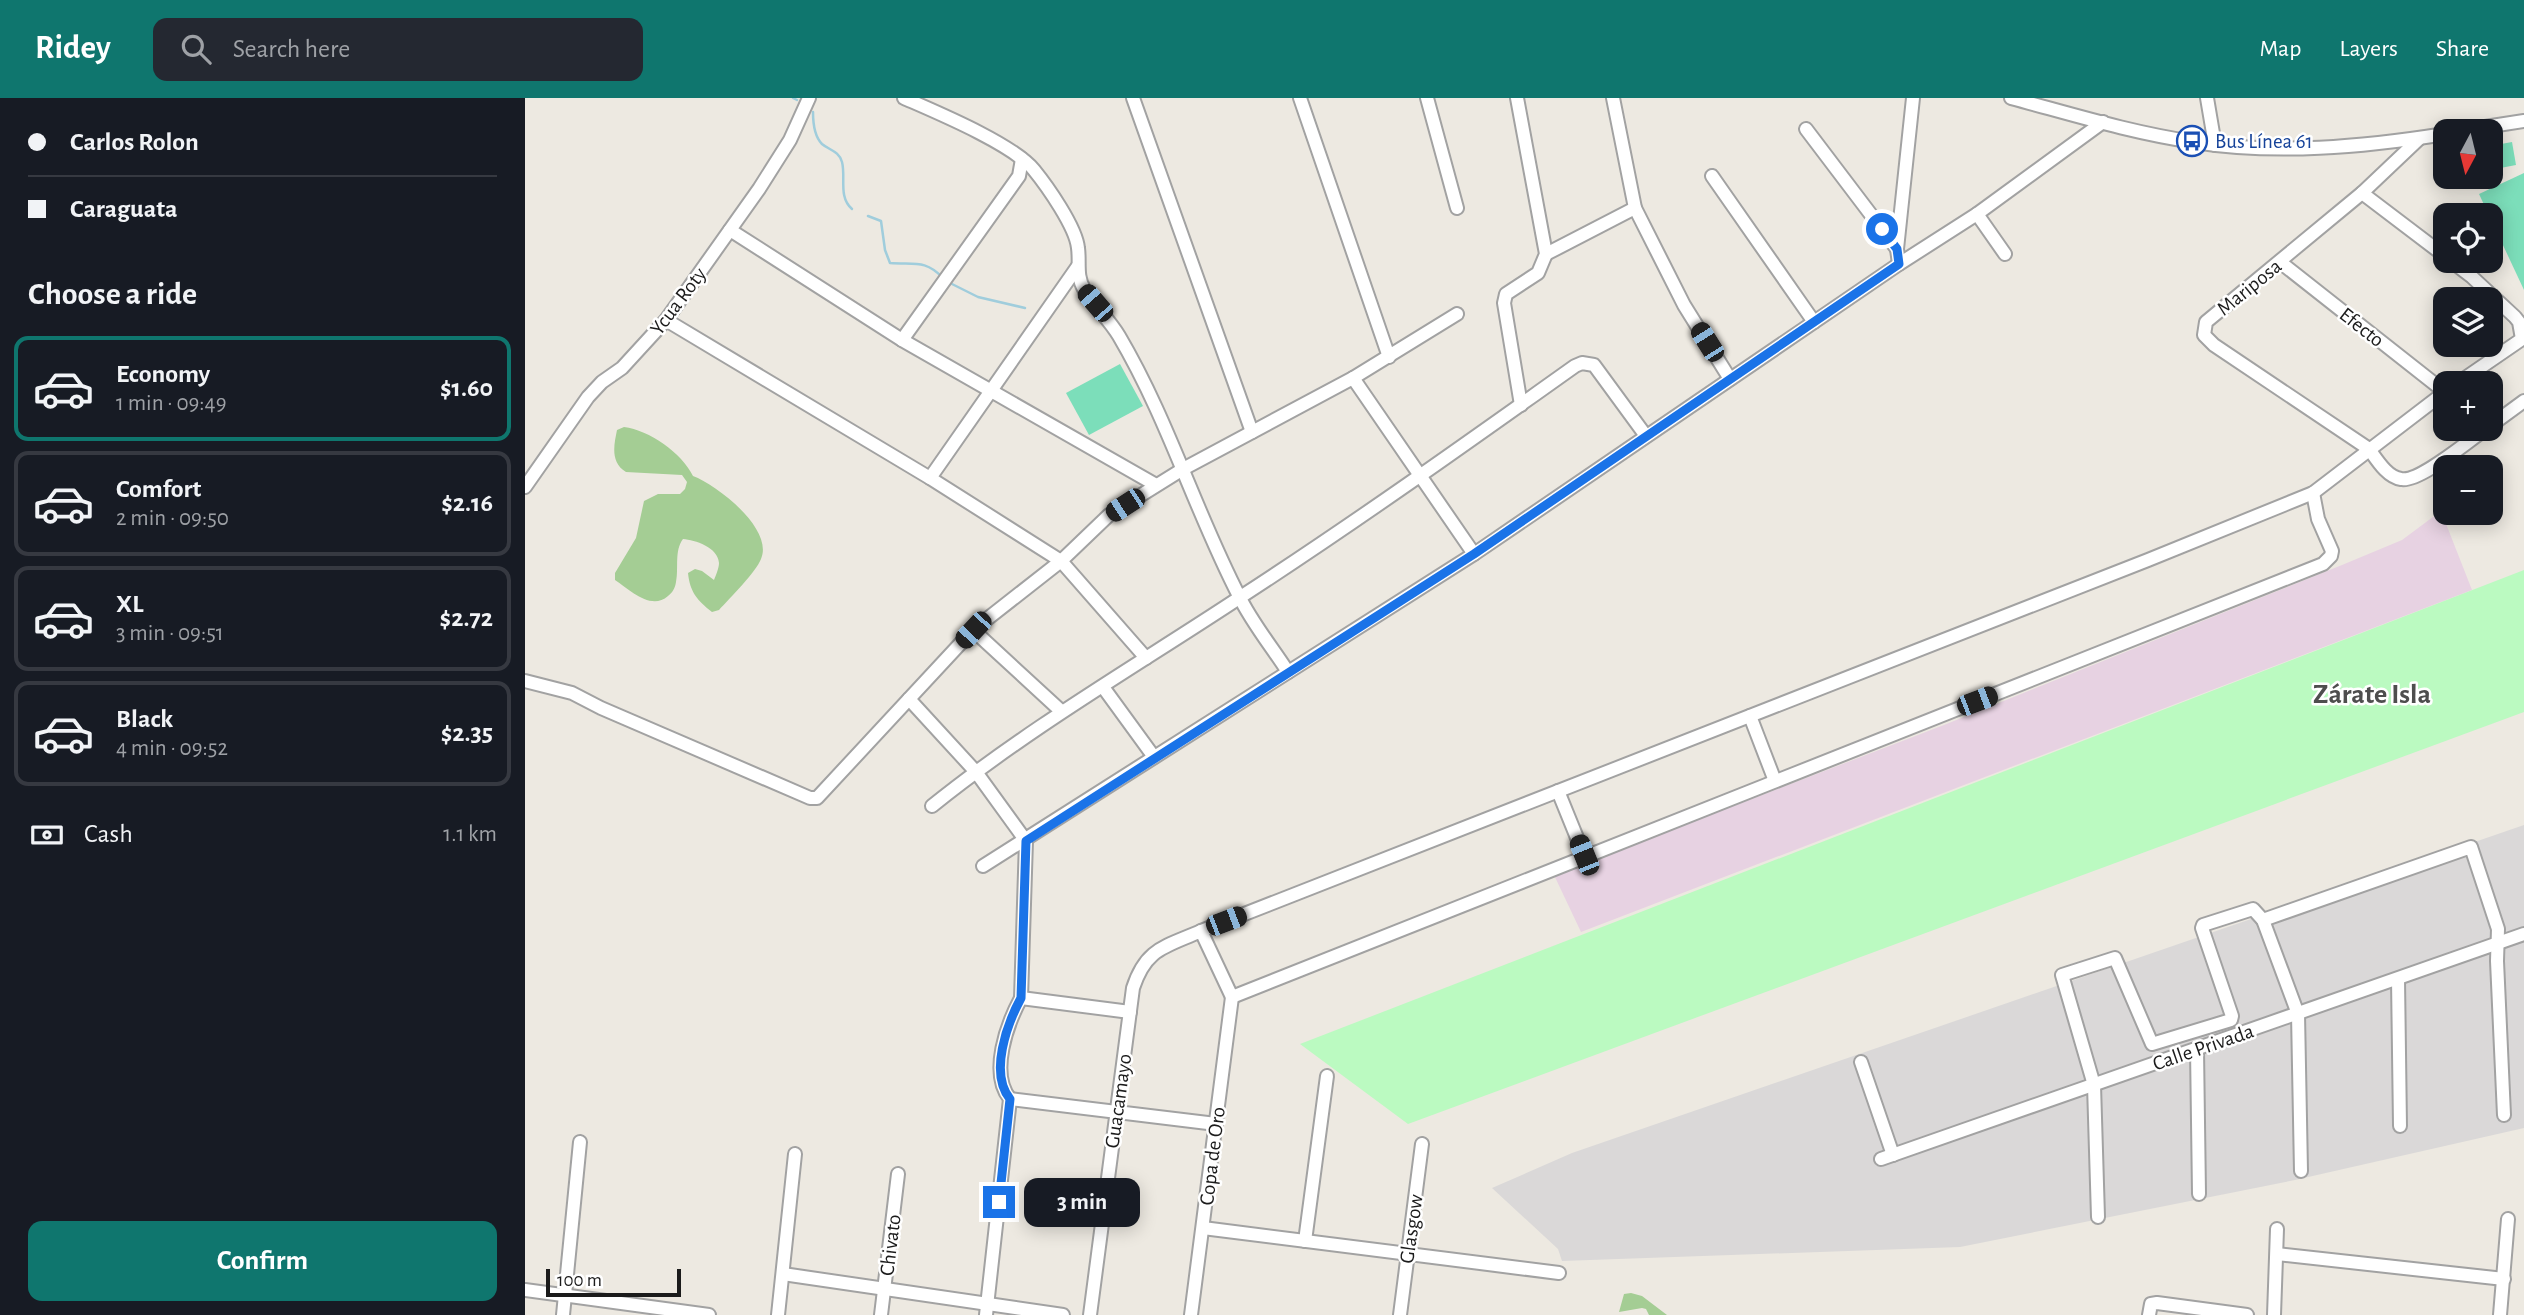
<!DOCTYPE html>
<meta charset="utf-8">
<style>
:root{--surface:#171b24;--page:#242831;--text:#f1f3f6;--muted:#9ea1a6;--line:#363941;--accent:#0f766e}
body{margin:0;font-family:"Alegreya Sans",sans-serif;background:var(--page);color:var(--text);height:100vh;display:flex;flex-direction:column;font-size:26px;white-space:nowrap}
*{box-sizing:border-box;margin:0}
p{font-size:23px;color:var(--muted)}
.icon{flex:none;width:38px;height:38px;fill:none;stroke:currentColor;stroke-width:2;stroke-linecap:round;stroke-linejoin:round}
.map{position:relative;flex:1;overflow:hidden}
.side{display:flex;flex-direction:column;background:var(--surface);width:525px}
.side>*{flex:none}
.top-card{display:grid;align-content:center;height:154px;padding:0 28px;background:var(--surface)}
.needle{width:46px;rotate:187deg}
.buttons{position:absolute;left:1908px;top:21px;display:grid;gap:14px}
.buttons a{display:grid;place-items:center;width:70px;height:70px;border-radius:14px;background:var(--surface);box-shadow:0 4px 18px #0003;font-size:35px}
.scale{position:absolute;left:21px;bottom:18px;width:135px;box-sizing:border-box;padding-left:7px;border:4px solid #1b1b1b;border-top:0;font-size:19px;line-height:24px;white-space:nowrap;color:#1b1b1b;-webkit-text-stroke:5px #fff;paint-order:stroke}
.end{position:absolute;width:32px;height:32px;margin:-16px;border:9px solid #1a73e8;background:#fff;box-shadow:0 0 0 4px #fff}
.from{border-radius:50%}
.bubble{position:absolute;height:49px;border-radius:14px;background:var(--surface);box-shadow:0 4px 18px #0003;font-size:23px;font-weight:700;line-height:49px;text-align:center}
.car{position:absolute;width:21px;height:42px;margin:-21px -10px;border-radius:9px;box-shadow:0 0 5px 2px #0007;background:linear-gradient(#222 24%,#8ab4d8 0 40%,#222 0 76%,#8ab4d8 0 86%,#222 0)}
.top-card b{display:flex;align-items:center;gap:24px;height:66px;font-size:26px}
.top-card b+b{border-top:2px solid var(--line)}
.top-card i{width:18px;height:18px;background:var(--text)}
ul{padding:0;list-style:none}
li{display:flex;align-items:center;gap:21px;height:105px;margin:0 14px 10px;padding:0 14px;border:4px solid var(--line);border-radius:14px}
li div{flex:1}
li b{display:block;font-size:26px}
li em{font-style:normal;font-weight:700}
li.active{border-color:var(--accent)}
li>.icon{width:63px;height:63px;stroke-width:1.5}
h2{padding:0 28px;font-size:32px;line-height:84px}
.pay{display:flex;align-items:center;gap:18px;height:77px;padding:0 28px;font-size:26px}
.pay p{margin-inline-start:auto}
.cta{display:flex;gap:14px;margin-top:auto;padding:14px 28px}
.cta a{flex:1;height:80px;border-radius:14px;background:var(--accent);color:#fff;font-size:28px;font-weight:700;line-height:80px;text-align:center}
header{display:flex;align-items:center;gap:42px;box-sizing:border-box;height:98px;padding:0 35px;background:var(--accent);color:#fff}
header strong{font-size:33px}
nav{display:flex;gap:38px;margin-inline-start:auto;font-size:24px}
.search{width:490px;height:63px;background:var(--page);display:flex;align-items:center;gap:18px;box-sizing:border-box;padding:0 24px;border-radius:14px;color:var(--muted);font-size:26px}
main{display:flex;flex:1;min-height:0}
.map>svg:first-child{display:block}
.residential{fill:#dad8d8}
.industrial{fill:#e7d2e2}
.forest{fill:#a4cd94}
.park{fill:#bbfac1}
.pitch{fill:#7cdeba}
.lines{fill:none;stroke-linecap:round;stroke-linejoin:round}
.stream{stroke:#a0cddc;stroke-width:2.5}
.minor-casing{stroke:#a2a2a2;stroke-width:16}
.minor{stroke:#fff;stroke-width:12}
.route{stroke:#1a73e8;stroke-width:9}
.labels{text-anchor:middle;stroke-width:5;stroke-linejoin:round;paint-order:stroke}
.transit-label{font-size:21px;fill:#164399;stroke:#fff;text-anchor:start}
.street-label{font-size:21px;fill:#1b1b1b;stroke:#fff}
.district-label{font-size:28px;font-weight:bold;fill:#4e4e4e;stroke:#fff}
</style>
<header>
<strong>Ridey</strong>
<div class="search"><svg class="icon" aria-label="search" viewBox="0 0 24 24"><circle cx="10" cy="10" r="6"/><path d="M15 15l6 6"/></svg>Search here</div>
<nav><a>Map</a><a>Layers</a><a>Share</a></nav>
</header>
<main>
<section class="side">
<div class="top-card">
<b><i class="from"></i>Carlos Rolon</b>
<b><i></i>Caraguata</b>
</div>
<h2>Choose a ride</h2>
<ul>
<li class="active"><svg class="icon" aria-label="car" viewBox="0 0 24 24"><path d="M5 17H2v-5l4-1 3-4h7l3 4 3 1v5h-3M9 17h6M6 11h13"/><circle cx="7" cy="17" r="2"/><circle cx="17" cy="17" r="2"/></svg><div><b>Economy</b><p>1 min · 09:49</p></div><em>$1.60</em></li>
<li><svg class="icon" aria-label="car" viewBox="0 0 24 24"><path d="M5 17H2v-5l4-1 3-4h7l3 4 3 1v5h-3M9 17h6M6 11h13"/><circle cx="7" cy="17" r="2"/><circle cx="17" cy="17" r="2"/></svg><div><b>Comfort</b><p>2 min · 09:50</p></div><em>$2.16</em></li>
<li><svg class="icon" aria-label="car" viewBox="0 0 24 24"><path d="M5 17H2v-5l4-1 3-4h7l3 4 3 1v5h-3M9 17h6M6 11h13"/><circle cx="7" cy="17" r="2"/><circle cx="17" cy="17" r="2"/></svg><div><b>XL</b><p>3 min · 09:51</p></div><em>$2.72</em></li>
<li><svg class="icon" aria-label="car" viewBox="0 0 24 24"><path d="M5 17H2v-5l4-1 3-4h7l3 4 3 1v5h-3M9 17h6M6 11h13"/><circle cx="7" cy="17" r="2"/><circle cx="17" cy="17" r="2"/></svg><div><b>Black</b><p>4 min · 09:52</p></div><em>$2.35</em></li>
</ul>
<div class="pay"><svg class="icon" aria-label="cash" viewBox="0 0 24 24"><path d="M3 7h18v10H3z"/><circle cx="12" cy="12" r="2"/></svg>Cash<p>1.1 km</p></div>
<div class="cta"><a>Confirm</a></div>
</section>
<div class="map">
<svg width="1999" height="1217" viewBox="0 0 1999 1217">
<rect width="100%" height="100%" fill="#ede9e1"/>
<path class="residential" d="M 1999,727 L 1999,1030 L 1770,1082 L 1435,1149 L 1037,1163 L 1033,1151 L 967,1090 L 1047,1055 Z"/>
<path class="industrial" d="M 1916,413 L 1947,492 L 1056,834 L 1029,777 L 1419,627 L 1817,467 L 1877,442 Z"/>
<g class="forest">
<path d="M 99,329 C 124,332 157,355 168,378 C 192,387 249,431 236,461 C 231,474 205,500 194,512 L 187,514 C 172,502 165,494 163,475 L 170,471 L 177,473 L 189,482 C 191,477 194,470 194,465 C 193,449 170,442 158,441 C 149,453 154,470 151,484 C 150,490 148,494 143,498 C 126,513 105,492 90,482 L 90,475 L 111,440 L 119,403 L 133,396 L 155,396 L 160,391 L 162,384 L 157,377 L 101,374 C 85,364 89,347 92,332 Z"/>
<path d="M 1106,1195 L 1117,1198 L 1142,1217 L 1124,1217 L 1121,1211 L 1117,1210 L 1094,1214 L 1099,1196 Z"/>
</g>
<path class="park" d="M 1999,472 L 1999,614 L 883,1026 L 775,946 Z"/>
<g class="pitch">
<path d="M 1987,44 L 1991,67 L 1965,72 L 1965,48 Z"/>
<path d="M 1999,75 L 1999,192 L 1954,96 Z"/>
<path d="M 595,266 L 618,308 L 564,337 L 541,295 Z"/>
</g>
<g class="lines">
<g class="stream">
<path d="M 268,0 L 272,2"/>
<path d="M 288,14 C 288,25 289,38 297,46 C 304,52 314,53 317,64 C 321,79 313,99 327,111"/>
<path d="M 343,118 L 356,123 L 360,152 L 365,165 C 389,167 400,161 418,180"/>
<path d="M 427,186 L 453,199 L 500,210"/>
</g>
<g class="minor-casing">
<g id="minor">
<path d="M 379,0 C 411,14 488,46 509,72 C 522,88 551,129 553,150 C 555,164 551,178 559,191 C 568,207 584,221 594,238 C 643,321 670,413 714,498 C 727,525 747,549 763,574"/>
<path d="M 608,0 L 727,334"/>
<path d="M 775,0 L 864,259"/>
<path d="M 902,0 L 932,110"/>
<path d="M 992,0 L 1021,156 L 1013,175 L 981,196 L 979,205 L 996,307"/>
<path d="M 1088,0 L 1110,110 L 1159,207 L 1205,281"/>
<path d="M 1486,0 C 1546,16 1607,35 1669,44 C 1751,57 1838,49 1920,36"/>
<path d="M 1682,0 L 1690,47"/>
<path d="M 1281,31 L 1372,151"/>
<path d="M 1934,33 L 1999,23"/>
<path d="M 1895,40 L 1837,95 L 1681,224 L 1679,237 L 1689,247 L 1844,351 C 1852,362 1862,379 1876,381 C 1894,385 1944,342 1961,331"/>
<path d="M 1187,78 L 1289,224"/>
<path d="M 1837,95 L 1920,158"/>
<path d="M 1452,116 L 1480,156"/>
<path d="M 205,132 L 377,242 L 631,387"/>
<path d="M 1021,156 L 1110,110"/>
<path d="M 1926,163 L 1947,179 L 1990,219 L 1994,224 L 1997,241 L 1933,285"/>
<path d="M 1755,164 L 1920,294"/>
<path d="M 1374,166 L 1372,151 L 1388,0"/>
<path d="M 141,222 L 405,380 L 536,463 L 621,560"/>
<path d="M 377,242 L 494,78 L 497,61"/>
<path d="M 828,280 L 949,456"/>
<path d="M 1965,328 L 1999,303"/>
<path d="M 405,380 L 553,168"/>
<path d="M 0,389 L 63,299 L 77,284 L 97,270 L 141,222 L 234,91 L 265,42 L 284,0"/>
<path d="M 448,532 L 536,613"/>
<path d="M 0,583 L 47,595 L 76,610 L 285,700 L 292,700 L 448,532 L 536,463 L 584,417 L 658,371 L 828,280 L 932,216"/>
<path d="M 578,589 L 629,659"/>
<path d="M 384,601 L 451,674 L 501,743 L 496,900 C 482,926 464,975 485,1001 L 461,1217"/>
<path d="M 1225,618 L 1250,683"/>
<path d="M 1033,693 L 1059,757"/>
<path d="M 407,708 C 504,630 611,568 714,500 C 828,426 939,347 1050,268 L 1057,265 L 1069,267 L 1121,338"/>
<path d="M 458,768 L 949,456 L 1374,166 L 1452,116 L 1578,24"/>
<path d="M 1738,822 L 1946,749 L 1973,831 L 1972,863 L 1979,1017"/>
<path d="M 676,833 L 707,899"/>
<path d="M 1873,881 L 1875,1028"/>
<path d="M 707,899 L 1798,466 L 1806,458 L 1807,453 L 1793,421 L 1788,395"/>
<path d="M 496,900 L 605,914"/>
<path d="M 1672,951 L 1674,1096"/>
<path d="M 1336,964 L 1368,1057"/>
<path d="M 485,1001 L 691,1026"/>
<path d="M 1356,1061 L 1999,836"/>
<path d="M 1573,1119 L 1569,987 L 1537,877 L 1590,860 L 1627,946 L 1706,922 L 1707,918 L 1677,830 L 1678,827 L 1728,811 L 1738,822 L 1773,916 L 1776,1073"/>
<path d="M 678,1130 L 1034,1175"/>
<path d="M 780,1143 L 802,978"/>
<path d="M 1752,1156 L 1979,1181"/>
<path d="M 258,1176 L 538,1217"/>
<path d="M 0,1192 L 184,1217"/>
<path d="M 38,1217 L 55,1044"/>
<path d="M 253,1217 L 270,1056"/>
<path d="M 356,1217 L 373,1076"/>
<path d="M 565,1217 L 608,890 C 621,850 640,849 676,833 L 1623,462 L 1788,395 L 1920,294"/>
<path d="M 666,1217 L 707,899"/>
<path d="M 875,1217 L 897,1046"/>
<path d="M 1624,1217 L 1626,1206 L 1632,1205 L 1722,1217"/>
<path d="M 1749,1217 L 1752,1131"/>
<path d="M 1975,1217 L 1983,1121"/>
</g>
</g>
<use href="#minor" class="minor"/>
</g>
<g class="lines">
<path class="route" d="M 474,1104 L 485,1001 C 464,975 482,926 496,900 L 501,743 L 949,456 L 1374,166 L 1372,151 L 1357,131"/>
</g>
<defs>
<g id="bus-ring" transform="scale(1.575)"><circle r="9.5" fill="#fff" stroke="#1a4fb4" stroke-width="1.5"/><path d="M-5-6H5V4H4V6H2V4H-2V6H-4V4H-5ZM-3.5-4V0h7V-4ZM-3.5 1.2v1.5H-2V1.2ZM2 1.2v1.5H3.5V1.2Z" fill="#1a4fb4"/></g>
</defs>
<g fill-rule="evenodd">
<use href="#bus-ring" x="1667" y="43"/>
</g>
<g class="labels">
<g class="transit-label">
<text x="1690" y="50">Bus Línea 61</text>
</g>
<g class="street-label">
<text transform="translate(1724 189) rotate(-39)" y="7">Mariposa</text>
<text transform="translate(153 203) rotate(-53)" y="7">Ycua Roty</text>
<text transform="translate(1837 229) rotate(38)" y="7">Efecto</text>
<text transform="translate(1678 949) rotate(-19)" y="7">Calle Privada</text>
<text transform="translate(593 1003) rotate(-82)" y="7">Guacamayo</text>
<text transform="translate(687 1058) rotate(-83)" y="7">Copa de Oro</text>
<text transform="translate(886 1131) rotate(-82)" y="7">Glasgow</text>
<text transform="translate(365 1147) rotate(-83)" y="7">Chivato</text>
</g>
<g class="district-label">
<text x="1847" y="605">Zárate Isla</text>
</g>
</g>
</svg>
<div class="buttons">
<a><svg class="needle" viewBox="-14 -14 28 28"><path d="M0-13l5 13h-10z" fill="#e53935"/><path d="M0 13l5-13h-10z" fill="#9ea1a6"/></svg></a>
<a><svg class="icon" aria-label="locate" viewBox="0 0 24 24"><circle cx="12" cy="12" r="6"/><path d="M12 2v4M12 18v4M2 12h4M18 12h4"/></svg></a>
<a><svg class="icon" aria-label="layers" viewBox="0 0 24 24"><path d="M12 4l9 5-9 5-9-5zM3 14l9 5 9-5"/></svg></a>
<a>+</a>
<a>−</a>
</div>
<div class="scale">100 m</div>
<i class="end from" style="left:1357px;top:131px"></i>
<i class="end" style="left:474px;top:1104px"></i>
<div class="bubble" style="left:499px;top:1080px;width:116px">3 min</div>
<i class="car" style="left:570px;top:205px;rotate:319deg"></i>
<i class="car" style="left:1182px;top:244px;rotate:328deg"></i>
<i class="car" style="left:600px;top:407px;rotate:237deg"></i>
<i class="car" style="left:448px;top:532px;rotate:223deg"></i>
<i class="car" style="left:1452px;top:603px;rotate:69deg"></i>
<i class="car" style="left:1059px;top:757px;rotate:338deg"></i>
<i class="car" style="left:701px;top:823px;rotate:69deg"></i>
</div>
</main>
